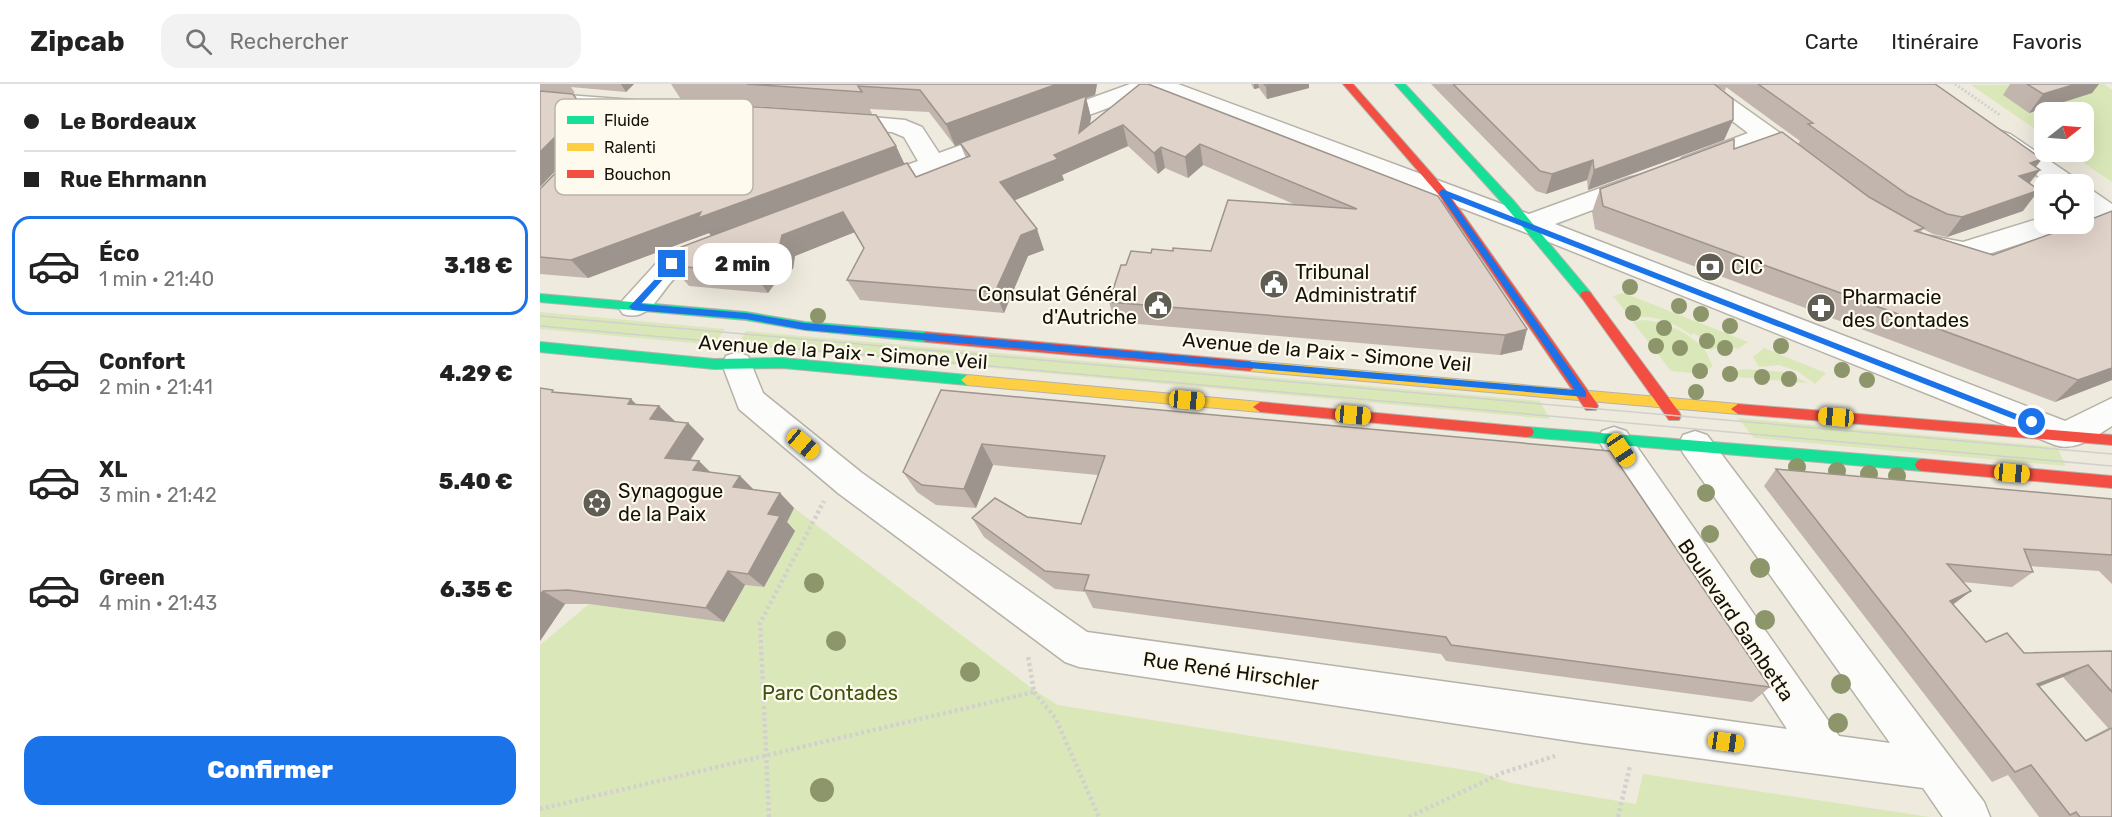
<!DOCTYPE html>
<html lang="fr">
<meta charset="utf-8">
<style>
:root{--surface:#fff;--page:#f2f2f2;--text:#222;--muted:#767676;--line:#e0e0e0;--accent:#1a73e8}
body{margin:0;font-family:Rubik,sans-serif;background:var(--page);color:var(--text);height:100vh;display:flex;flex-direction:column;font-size:22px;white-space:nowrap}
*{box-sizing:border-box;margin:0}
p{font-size:20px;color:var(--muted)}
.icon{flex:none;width:33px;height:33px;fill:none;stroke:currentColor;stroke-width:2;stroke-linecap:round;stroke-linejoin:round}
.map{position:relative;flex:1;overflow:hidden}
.panel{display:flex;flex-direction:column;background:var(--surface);width:540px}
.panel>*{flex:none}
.guide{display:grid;align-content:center;height:132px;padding:0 24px;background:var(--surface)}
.needle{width:39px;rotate:73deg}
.tools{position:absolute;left:1494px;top:18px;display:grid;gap:12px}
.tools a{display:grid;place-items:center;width:60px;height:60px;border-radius:12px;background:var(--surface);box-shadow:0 6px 24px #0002;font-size:30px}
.end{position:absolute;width:27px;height:27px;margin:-14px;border:8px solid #1a73e8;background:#fff;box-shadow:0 0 0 3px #fff}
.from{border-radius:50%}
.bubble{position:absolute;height:42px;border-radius:18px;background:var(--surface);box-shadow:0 6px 24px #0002;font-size:20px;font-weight:800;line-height:42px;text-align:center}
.car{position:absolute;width:18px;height:36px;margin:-18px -9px;border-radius:8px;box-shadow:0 0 4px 2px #0007;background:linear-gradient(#f5c518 24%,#345 0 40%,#f5c518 0 76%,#345 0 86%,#f5c518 0)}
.guide b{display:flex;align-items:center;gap:21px;height:57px;font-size:22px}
.guide b+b{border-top:2px solid var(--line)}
.guide i{width:15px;height:15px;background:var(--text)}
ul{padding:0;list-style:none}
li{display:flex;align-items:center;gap:18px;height:99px;margin:0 12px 9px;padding:0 12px;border:3px solid transparent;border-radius:18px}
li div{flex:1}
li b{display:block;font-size:22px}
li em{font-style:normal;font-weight:800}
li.on{border-color:var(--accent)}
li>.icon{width:54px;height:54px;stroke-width:1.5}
.primary-button{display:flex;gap:12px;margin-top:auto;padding:12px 24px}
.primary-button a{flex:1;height:69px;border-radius:18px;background:var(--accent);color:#fff;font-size:24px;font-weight:800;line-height:69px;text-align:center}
header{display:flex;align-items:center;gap:36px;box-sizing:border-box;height:84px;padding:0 30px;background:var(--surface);border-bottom:2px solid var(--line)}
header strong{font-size:28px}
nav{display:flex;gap:33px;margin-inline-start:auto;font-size:21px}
.search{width:420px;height:54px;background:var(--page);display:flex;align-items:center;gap:15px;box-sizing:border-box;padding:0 21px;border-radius:18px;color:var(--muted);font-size:22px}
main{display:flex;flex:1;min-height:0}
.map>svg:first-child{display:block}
.green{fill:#dae8b9}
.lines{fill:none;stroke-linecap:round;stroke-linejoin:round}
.street-casing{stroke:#b6b2a9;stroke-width:3}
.fast-casing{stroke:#b6b2a9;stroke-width:2}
.slow-casing{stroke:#b6b2a9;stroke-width:2}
.jam-casing{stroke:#b6b2a9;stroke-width:2}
.path-far1{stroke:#d3d1ce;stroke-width:3;stroke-dasharray:2 2;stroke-linecap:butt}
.path{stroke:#d3d1ce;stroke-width:4.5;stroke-dasharray:3 3;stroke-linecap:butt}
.street{fill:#fcfcfa;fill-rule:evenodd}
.fast{fill:#16e098;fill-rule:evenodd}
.slow{fill:#ffcf43;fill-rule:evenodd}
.jam{fill:#f24e42;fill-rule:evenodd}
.tram{stroke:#d0d0cc;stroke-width:1.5}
.tree{fill:#8d956b}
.wall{fill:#c1b5ae;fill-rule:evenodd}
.shaded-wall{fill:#9d948d}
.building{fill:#e0d3ca;stroke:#9d948d;stroke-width:1.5}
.route{fill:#1a73e8}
.labels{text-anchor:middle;stroke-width:4.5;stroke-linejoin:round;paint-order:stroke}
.poi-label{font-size:20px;fill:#14120b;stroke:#fefaed;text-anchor:start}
.street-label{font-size:20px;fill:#14120b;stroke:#fefaed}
.park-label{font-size:20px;fill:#3d500d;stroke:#fefaed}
.key{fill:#fefaed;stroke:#b8b4a9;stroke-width:1.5}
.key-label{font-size:16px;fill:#14120b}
</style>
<header>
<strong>Zipcab</strong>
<div class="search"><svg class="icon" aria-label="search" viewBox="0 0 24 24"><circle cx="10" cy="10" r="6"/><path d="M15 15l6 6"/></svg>Rechercher</div>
<nav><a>Carte</a><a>Itinéraire</a><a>Favoris</a></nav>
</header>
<main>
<section class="panel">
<div class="guide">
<b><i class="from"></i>Le Bordeaux</b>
<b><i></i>Rue Ehrmann</b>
</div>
<ul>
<li class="on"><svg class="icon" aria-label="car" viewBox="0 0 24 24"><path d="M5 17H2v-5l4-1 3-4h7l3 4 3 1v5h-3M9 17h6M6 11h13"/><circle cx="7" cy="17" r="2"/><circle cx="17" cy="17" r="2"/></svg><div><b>Éco</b><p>1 min · 21:40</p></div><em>3.18 €</em></li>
<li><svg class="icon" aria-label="car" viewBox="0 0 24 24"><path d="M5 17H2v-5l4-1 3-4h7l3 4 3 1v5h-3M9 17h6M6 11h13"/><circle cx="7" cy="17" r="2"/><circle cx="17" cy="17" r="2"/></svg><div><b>Confort</b><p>2 min · 21:41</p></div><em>4.29 €</em></li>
<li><svg class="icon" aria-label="car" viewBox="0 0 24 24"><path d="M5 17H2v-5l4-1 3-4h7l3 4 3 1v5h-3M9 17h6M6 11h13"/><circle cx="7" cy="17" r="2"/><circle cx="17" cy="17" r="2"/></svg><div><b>XL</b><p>3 min · 21:42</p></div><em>5.40 €</em></li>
<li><svg class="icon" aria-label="car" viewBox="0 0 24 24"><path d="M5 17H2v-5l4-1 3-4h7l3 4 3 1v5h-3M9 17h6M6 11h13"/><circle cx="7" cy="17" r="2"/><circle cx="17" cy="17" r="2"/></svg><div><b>Green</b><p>4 min · 21:43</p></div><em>6.35 €</em></li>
</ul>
<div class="primary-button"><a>Confirmer</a></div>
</section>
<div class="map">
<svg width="1572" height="733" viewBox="0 0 1572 733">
<rect width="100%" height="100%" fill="#eeeadd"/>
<g class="green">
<path d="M 1564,0 L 1572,6 L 1572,98 L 1528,68 L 1544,68 L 1544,28 L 1504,28 L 1504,51 L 1431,1 Z"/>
<path d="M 1084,209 L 1208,258 L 1198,265 L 1184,262 L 1171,266 L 1159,257 L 1162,255 L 1154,249 L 1151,251 C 1132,237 1114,230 1091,234 L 1073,212 Z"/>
<path d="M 0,228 L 185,245 L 174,261 L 0,245 Z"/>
<path d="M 1102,236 C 1125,237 1150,249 1165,266 C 1167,269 1170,278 1173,282 L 1162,290 L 1131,287 L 1093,238 Z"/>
<path d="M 206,247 L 1000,317 L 1010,335 L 197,261 Z"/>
<path d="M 1224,264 L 1286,289 L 1275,300 L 1257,287 L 1239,281 L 1219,283 L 1213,273 Z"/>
<path d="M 1205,285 L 1245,288 L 1268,299 L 1185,292 L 1189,288 Z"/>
<path d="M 1198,334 L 1517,363 L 1526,382 L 1214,354 Z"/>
<path d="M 254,424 L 494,606 L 518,621 L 938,688 L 971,699 L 1096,720 L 1103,690 L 1390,733 L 0,733 L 0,561 L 49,520 L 184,537 L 205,501 L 224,503 L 243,445 Z"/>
</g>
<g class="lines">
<g class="street-casing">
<g id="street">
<path d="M 590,0 L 638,0 L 989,130 L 1088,94 L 1097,92 L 1106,94 L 1110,100 L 1106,106 L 1015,140 L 1525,337 L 1572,314 L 1572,342 C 1554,353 1536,368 1515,361 L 979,146 L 614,7 L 332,111 L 323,109 L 319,103 L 323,97 L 378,77 L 364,53 L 352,48 L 298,44 L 289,42 L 286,37 L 289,32 L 298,30 L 365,36 L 382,43 L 399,69 Z"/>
<path d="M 1144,0 L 1171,0 L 1275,74 L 1279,80 L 1275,86 C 1255,91 1239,72 1224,61 L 1160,86 L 1151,88 L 1142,86 L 1138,80 L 1142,74 L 1208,49 Z"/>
<path d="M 0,9 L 133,19 L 142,21 L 145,26 L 142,31 L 133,33 L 0,23 Z"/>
<path d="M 1461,47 L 1470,50 L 1535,94 L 1539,100 L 1509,100 L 1452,60 L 1449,55 L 1452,50 Z"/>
<path d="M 1544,104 L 1553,107 L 1572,120 L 1572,142 L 1562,139 L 1544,126 Z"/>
<path d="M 1504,133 L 1504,140 L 1527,140 L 1523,146 L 1424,178 L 1410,177 L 1381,168 L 1377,161 L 1381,154 L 1391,152 L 1423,158 Z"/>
<path d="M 174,154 L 184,157 L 188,164 C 179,179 157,178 143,187 C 121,201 113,240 83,230 L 78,223 L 83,216 L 122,173 Z"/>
<path d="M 197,268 L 208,272 L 223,309 L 322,389 L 547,548 L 1247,645 L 1058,356 L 1062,347 L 1074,343 L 1086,347 L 1299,652 L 1350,659 L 1143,369 L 1139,360 L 1143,351 L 1155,347 L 1167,351 L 1444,718 L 1450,733 L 1403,733 L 1383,704 L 1044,659 L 539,583 L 525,578 L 298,409 L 199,325 L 182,280 L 186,272 Z"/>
</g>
</g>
<g class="fast-casing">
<g id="fast">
<path d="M 855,0 L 865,0 L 973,116 L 1050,208 L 1052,211 L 1050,214 L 1042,214 L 965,122 Z"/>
<path d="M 0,210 L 206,228 L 265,238 L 386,248 L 392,253 L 386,258 L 265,246 L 206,236 L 0,218 Z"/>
<path d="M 0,258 L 174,275 L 243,274 L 427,291 L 433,296 L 427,301 L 243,284 L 174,285 L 0,268 Z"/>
<path d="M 987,343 L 1382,375 L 1387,377 L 1389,381 L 1387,385 L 1382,387 L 987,353 L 982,352 L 980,348 L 982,344 Z"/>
</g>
</g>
<g class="slow-casing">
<g id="slow">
<path d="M 710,277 L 1198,320 L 1205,325 L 1198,330 L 710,287 L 704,282 Z"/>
<path d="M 427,291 L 720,318 L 727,323 L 720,328 L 427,301 L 421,296 Z"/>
</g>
</g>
<g class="jam-casing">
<g id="jam">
<path d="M 803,0 L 813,0 L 906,106 L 1056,318 L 1058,322 L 1056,326 L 1046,326 L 898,110 Z"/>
<path d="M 1046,207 L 1050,208 L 1139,328 L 1141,332 L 1139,336 L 1129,336 L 1042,214 L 1040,211 L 1042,208 Z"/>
<path d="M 386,248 L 710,277 L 716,282 L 710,287 L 386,258 L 380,253 Z"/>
<path d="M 720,318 L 987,343 L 992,344 L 994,348 L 992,352 L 987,353 L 720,328 L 713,323 Z"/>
<path d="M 1198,320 L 1572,351 L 1572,361 L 1198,330 L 1191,325 Z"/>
<path d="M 1382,375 L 1572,392 L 1572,404 L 1382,387 L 1377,385 L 1375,381 L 1377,377 Z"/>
</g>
</g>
<path class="path-far1" d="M 1415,0 L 1460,31"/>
<g class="path">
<path d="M 494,608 L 516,635 L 559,733"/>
<path d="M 0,725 L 494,608 L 488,572"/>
<path d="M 229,733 L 220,539 L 284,417"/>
<path d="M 869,733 L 962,689 L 1015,672"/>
<path d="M 1078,733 L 1090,682"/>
</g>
<use href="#street" class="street"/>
<use href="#fast" class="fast"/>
<use href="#slow" class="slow"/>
<use href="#jam" class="jam"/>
<g class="tram">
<path d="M 0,232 L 1572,370"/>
<path d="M 0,242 L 1572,382"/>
</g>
</g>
<g class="tree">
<circle cx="1090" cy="203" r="8"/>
<circle cx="1139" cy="222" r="8"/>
<circle cx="1093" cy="229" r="8"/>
<circle cx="1161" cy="230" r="8"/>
<circle cx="278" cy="232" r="8"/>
<circle cx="1190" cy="242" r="8"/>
<circle cx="1124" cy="244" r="8"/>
<circle cx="1167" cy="257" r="8"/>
<circle cx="1116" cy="262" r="8"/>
<circle cx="1241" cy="262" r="8"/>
<circle cx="1140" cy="264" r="8"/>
<circle cx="1185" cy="264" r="8"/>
<circle cx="1302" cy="286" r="8"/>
<circle cx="1160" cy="287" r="8"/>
<circle cx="1190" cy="290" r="8"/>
<circle cx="1222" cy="293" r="8"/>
<circle cx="1249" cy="295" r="8"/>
<circle cx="1327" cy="296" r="8"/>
<circle cx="1156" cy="308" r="8"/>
<circle cx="1257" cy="383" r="9"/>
<circle cx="1297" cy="387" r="9"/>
<circle cx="1329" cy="390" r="9"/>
<circle cx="1357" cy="392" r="9"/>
<circle cx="1166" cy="409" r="9"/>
<circle cx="1170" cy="450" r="9"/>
<circle cx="1220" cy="484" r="10"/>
<circle cx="274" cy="499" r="10"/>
<circle cx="1225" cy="536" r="10"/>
<circle cx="296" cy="557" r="10"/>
<circle cx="430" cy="588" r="10"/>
<circle cx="1301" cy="600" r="10"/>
<circle cx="1298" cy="639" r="10"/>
<circle cx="282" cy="706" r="12"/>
</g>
<g class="wall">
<path d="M 0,0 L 94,0 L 86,8 L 31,3 L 35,9 L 1,8 L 33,10 L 57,43 L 0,103 Z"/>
<path d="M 131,0 L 557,0 L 555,11 L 546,14 L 551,33 L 550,41 L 600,0 L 898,112 L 987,245 L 982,266 L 960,271 L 575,238 L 569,218 L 586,181 L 611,169 L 633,167 L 671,167 L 756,121 L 663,81 L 648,94 L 625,84 L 618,90 L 588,62 L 522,91 L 524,96 L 475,116 L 504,166 L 488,172 L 464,229 L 320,216 L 307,196 L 324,164 L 315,148 L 255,172 L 253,185 L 244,187 L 228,209 L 149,202 L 132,182 L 171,152 L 169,149 L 48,194 L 0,190 L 0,105 L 57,46 L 61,52 L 356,62 L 364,80 L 376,93 L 426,74 L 420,60 L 415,62 L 389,28 L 330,25 L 332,30 L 142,17 Z"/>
<path d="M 711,0 L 769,0 L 769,4 L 727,15 L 719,4 L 714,5 Z"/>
<path d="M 891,0 L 1395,0 L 1502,75 L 1496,83 L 1500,86 L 1489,99 L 1483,127 L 1407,153 L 1393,150 L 1383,145 L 1381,148 L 1453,171 L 1572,127 L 1572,296 L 1515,318 L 1055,145 L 1052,128 L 1060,105 L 1194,65 L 1258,60 L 1260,57 L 1186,3 L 1185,7 L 1175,1 L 1193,36 L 1184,56 L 1048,106 L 1047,96 L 1006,110 L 996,107 Z"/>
<path d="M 1470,0 L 1559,0 L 1552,9 L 1489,29 L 1463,11 Z"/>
<path d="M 401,306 L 1230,603 L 1212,618 L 906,577 L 901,570 L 553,524 L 545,508 L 515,505 L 444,453 L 432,434 L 487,433 L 541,440 L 558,391 L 453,381 L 436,424 L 396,421 L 377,408 L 363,388 Z"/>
<path d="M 16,309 L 96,320 L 119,322 L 135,338 L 148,339 L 164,355 L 150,376 L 159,377 L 171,389 L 200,392 L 214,406 L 240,409 L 254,424 L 247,438 L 255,447 L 224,503 L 205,501 L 184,538 L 49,520 L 25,520 L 0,557 Z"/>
<path d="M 1236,385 L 1572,415 L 1572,500 L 1559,487 L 1490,482 L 1493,488 L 1472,503 L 1423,498 L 1431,507 L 1413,520 L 1446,558 L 1484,569 L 1572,567 L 1572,733 L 1499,733 L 1468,691 L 1452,698 L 1224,402 ZM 1523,593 L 1568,644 L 1545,656 L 1499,603 Z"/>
</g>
<g class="shaded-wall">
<path d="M 81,0 L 94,0 L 86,8 Z"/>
<path d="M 517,0 L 557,0 L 555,11 L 546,14 L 551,33 L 547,57 L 583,41 L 588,62 L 522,91 L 524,96 L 468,119 L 460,98 L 514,71 L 539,49 L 545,14 L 415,62 L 406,40 Z"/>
<path d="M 714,0 L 718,0 L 719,4 L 714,5 Z"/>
<path d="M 736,0 L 769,0 L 769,4 L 727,15 L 726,2 Z"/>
<path d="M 1536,0 L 1559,0 L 1552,9 L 1489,29 L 1503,10 Z"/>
<path d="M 33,10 L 57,43 L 0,103 L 0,68 Z"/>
<path d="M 1193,36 L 1184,56 L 1048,106 L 1054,86 Z"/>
<path d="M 660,60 L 663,81 L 648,94 L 645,73 Z"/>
<path d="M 356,62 L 365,81 L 172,152 L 169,149 L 48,194 L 31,176 L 161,128 Z"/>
<path d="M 621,63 L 625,84 L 618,90 L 614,69 Z"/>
<path d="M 1502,75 L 1491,88 L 1500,86 L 1484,106 L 1479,92 L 1490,79 Z"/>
<path d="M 1053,76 L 1047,96 L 1006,110 L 1012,90 Z"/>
<path d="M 1499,106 L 1483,127 L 1407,153 L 1422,133 Z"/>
<path d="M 303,128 L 315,148 L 255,172 L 253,185 L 244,187 L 228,209 L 213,188 L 242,151 Z"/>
<path d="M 497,145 L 504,166 L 488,172 L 464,229 L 455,208 L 481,151 Z"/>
<path d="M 987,245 L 982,266 L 960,271 L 965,251 Z"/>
<path d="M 1572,284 L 1572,296 L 1515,318 L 1538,296 Z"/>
<path d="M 91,315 L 108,332 L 88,320 Z"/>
<path d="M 119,322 L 136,338 L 110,335 Z"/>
<path d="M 148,339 L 164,355 L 142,389 L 125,374 Z"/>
<path d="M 442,360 L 453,381 L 436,424 L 424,405 Z"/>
<path d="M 159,377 L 175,393 L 153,386 Z"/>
<path d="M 200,392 L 215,407 L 193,403 Z"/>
<path d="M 240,409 L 254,424 L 247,438 L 255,447 L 224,503 L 208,490 L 228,430 Z"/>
<path d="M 188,487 L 205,501 L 184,538 L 166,524 Z"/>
<path d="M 3,507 L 25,520 L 0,557 L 0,511 Z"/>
<path d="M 1431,507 L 1411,522 L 1410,517 Z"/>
<path d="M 1548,581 L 1523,593 L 1474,612 L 1497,600 Z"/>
</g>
<g class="building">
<path d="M 207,0 L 517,0 L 406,40 L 380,6 L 318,2 L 322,8 Z"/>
<path d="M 600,0 L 608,0 L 898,112 L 987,245 L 965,251 L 569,218 L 581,181 L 586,181 L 591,167 L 611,169 L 612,165 L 633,167 L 633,164 L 671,167 L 688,116 L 817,125 L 660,60 L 645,73 L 621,63 L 614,69 L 583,41 L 514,71 L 518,75 L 460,98 L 497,145 L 481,151 L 455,208 L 307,196 L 324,164 L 303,128 L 242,151 L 239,164 L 229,166 L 213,188 L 132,182 L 141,163 L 367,79 L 376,93 L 430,72 L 420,59 L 546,12 L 539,49 Z"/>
<path d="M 724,0 L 736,0 L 726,2 Z"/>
<path d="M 913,0 L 1174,0 L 1193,15 L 1193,36 L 1054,86 L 1053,76 L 1012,90 L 1000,87 Z"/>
<path d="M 1218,0 L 1395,0 L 1502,75 L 1490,79 L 1500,86 L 1479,92 L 1499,106 L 1422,133 L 1407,130 L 1368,111 L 1268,40 L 1273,39 Z"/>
<path d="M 1487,0 L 1536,0 L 1503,10 Z"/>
<path d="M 0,7 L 33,10 L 43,25 L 0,68 Z"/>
<path d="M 143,18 L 336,31 L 356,62 L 158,134 L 161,128 L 31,176 L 0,173 L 0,105 L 57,46 L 61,52 L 91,20 L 148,24 Z"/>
<path d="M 1242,48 L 1329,113 L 1384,144 L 1375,147 L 1453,171 L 1538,140 L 1544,140 L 1544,138 L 1572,127 L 1572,284 L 1538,296 L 1063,122 L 1060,105 L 1194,55 L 1194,65 Z"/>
<path d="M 0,304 L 13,306 L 12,308 L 91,315 L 88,320 L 119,322 L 110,335 L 148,339 L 125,374 L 159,377 L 153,386 L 200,392 L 193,403 L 240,409 L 228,430 L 240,432 L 208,490 L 188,487 L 166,524 L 28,506 L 3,507 L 0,511 Z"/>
<path d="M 401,306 L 1070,367 L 1230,603 L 911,561 L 906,553 L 544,506 L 549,491 L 505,487 L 432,434 L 455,414 L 487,433 L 541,440 L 565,372 L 442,360 L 424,405 L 382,401 L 363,388 Z"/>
<path d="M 1236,385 L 1572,415 L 1572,471 L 1484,465 L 1493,488 L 1407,480 L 1431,507 L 1410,517 L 1446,558 L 1467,549 L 1484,569 L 1572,567 L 1572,608 L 1548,581 L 1497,600 L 1546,657 L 1572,644 L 1572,733 L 1540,733 L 1536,728 L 1530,731 L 1491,681 L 1475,688 Z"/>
</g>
<path class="route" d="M 902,105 L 1497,338 L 1492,342 L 1489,341 L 910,114 L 1046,308 L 1046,313 L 265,246 L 206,235 L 93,226 L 89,223 L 132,177 L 135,182 L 101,220 L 206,229 L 265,239 L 1035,306 L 899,109 Z"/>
<defs>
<g id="bank-disc" transform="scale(1.5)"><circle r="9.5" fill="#605e54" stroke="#fefaed"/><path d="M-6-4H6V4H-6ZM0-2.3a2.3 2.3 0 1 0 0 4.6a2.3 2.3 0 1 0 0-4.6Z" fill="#fff"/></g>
<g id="civic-disc" transform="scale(1.5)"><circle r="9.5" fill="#605e54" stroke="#fefaed"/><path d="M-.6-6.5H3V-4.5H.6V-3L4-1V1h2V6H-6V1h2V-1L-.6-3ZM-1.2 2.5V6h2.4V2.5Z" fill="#fff"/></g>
<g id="pharmacy-disc" transform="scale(1.5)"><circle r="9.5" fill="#605e54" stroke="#fefaed"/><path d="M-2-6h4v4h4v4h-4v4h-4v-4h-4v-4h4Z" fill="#fff"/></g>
<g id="synagogue-disc" transform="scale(1.5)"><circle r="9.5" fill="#605e54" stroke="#fefaed"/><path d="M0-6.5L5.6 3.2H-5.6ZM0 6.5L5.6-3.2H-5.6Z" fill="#fff"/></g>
</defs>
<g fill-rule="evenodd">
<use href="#bank-disc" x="1170" y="183"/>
<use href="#civic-disc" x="734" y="200"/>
<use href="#civic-disc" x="618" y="221"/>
<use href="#pharmacy-disc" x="1281" y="224"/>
<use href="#synagogue-disc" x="57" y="419"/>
</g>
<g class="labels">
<g class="poi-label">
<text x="1191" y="190">CIC</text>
<text x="755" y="195">Tribunal<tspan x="755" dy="23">Administratif</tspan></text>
<text x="597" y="217" text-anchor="end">Consulat Général<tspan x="597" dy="23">d'Autriche</tspan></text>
<text x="1302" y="220">Pharmacie<tspan x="1302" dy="23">des Contades</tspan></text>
<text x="78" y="414">Synagogue<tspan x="78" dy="23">de la Paix</tspan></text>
</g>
<g class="street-label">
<text transform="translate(303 268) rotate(4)" y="7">Avenue de la Paix - Simone Veil</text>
<text transform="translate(787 268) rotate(5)" y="7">Avenue de la Paix - Simone Veil</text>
<text transform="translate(1196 536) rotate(56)" y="7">Boulevard Gambetta</text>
<text transform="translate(691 587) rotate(8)" y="7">Rue René Hirschler</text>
</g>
<g class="park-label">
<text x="290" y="616">Parc Contades</text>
</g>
</g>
<rect x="15" y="15" width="198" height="96" rx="9" class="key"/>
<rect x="27" y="32" width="27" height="8" fill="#16e098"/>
<rect x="27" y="59" width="27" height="8" fill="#ffcf43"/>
<rect x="27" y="86" width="27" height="8" fill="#f24e42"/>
<g class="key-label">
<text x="64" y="42">Fluide</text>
<text x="64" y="69">Ralenti</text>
<text x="64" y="96">Bouchon</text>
</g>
</svg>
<div class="tools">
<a><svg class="needle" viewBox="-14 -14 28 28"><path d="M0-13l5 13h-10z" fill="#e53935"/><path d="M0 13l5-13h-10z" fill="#767676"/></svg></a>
<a><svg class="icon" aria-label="locate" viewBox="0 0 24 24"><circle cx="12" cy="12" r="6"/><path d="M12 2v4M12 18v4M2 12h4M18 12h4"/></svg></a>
</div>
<i class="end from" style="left:1492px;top:338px"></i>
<i class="end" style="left:132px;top:180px"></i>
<div class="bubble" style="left:153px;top:159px;width:99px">2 min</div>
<i class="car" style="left:647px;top:316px;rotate:95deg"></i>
<i class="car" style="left:813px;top:331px;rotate:95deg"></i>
<i class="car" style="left:1296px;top:333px;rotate:275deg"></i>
<i class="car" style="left:263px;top:360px;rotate:130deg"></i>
<i class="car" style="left:1081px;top:366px;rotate:146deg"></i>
<i class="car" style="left:1472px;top:389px;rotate:95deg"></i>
<i class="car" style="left:1186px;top:658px;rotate:98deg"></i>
</div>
</main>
